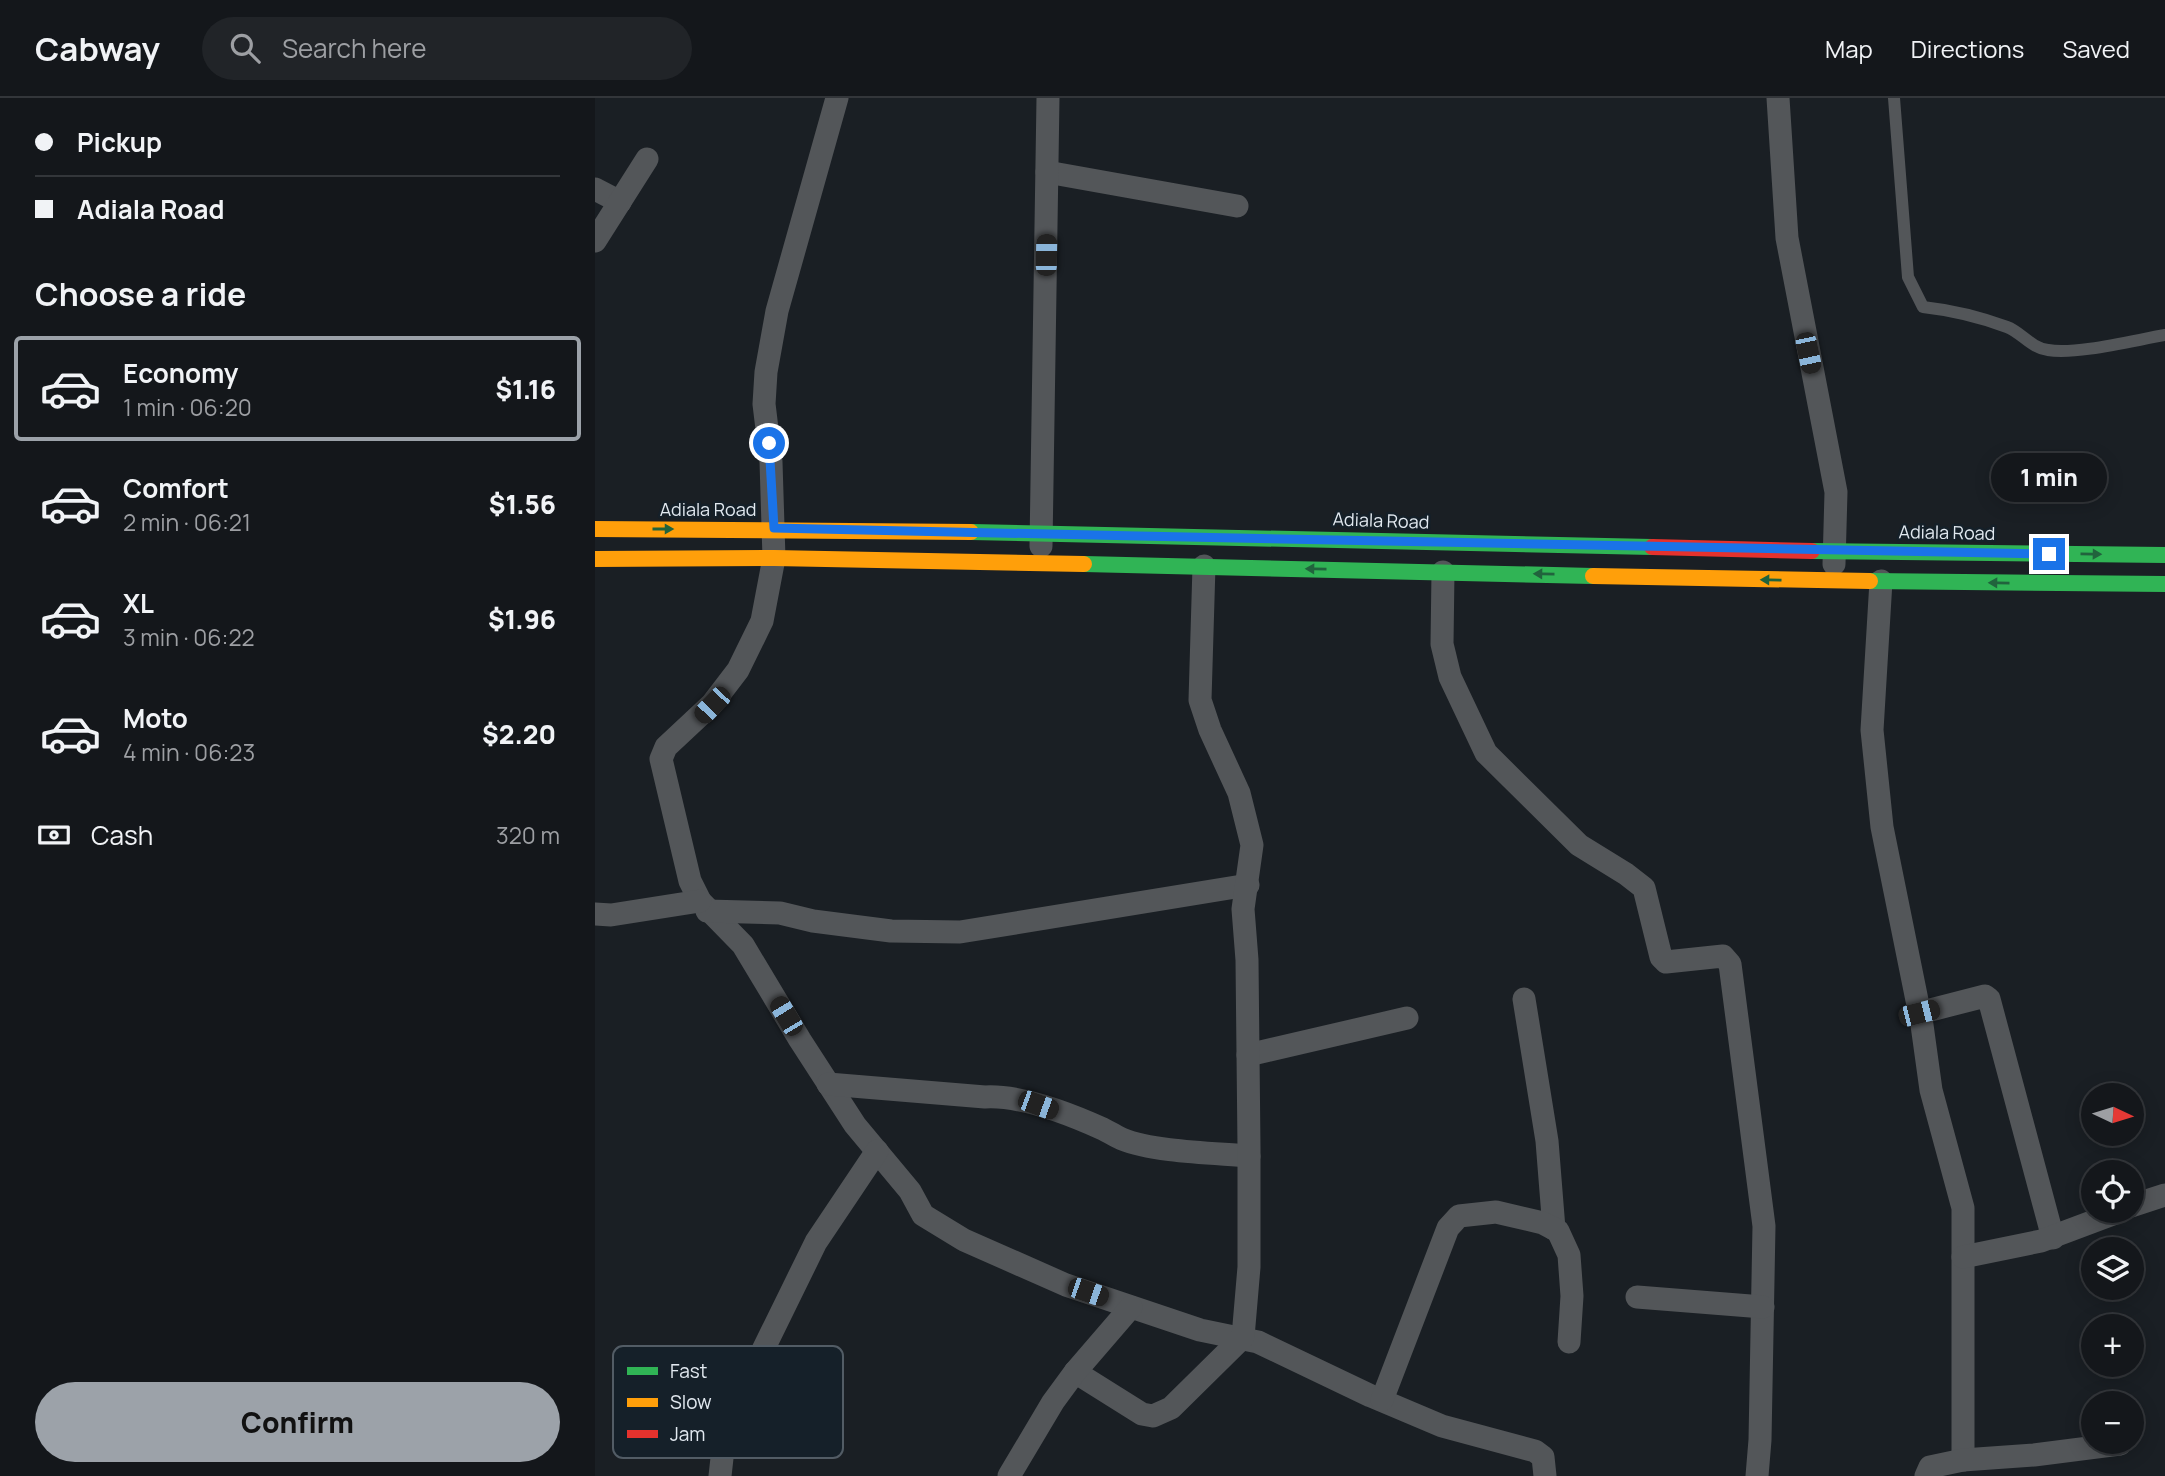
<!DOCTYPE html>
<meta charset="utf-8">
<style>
:root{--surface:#14171b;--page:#212428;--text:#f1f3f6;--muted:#9d9fa3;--line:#33363a;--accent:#9ca2a9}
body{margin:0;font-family:Manrope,sans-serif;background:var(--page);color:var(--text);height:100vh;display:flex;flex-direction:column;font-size:26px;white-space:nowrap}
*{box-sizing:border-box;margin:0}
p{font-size:23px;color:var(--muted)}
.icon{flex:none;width:38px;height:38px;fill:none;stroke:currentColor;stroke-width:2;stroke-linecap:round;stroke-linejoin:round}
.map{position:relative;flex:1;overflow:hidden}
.panel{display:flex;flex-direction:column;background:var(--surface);width:595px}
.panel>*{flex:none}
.hud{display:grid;align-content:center;height:154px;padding:0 35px;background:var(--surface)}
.needle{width:46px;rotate:94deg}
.tools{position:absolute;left:1486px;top:985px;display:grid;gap:14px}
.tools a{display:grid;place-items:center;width:63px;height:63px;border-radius:50%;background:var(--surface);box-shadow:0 4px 18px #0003,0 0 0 2px var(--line);font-size:35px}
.end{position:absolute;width:32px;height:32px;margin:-16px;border:9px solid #1a73e8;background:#fff;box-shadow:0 0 0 4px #fff}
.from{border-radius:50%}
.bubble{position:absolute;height:49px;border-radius:24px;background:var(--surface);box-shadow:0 4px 18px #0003,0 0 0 2px var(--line);font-size:23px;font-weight:800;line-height:49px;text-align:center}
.car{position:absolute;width:21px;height:42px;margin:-21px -10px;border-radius:9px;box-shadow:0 0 5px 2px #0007;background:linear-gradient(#222 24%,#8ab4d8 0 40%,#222 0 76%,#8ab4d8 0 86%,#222 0)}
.hud b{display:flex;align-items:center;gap:24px;height:66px;font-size:26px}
.hud b+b{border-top:2px solid var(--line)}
.hud i{width:18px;height:18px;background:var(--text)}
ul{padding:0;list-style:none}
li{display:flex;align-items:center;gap:21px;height:105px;margin:0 14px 10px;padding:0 21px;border:4px solid transparent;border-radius:7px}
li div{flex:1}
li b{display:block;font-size:26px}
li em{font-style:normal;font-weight:800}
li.on{border-color:var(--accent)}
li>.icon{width:63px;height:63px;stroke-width:1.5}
h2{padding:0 35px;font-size:32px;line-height:84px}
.pay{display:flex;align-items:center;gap:18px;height:77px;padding:0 35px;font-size:26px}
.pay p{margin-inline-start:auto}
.action{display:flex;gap:14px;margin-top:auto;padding:14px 35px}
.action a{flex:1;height:80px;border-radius:42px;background:var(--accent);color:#111;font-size:28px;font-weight:800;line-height:80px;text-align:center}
header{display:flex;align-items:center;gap:42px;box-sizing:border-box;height:98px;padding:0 35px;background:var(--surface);border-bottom:2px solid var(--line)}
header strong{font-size:33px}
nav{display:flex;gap:38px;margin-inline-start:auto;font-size:24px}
.search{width:490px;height:63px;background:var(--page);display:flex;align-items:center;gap:18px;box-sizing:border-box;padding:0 24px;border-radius:38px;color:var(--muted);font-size:26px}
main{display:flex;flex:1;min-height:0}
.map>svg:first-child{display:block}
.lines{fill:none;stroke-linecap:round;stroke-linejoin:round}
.lane{stroke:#535659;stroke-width:12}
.street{stroke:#535659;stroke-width:23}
.fast{stroke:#30b455;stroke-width:16}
.slow{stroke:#ff9f0a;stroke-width:16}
.jam{stroke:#e5322d;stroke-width:16}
.oneway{fill:#21633d}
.route{stroke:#1a73e8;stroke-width:9}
.labels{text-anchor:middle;stroke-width:5;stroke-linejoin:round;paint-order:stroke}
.street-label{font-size:18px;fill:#e2e9f0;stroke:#152029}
.key{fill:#152029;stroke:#525c65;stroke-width:2}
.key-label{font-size:19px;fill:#e2e9f0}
</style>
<header>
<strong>Cabway</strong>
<div class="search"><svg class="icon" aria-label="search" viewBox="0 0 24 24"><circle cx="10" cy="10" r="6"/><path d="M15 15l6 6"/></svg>Search here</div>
<nav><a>Map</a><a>Directions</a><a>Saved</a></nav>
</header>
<main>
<section class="panel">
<div class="hud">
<b><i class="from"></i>Pickup</b>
<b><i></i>Adiala Road</b>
</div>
<h2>Choose a ride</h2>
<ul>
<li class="on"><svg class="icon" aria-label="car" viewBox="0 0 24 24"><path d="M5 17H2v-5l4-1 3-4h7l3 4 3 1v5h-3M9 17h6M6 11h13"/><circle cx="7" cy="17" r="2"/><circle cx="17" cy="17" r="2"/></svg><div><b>Economy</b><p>1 min · 06:20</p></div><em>$1.16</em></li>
<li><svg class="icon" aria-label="car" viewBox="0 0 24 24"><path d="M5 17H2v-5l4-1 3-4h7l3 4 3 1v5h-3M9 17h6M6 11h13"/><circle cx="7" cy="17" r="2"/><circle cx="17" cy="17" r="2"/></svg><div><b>Comfort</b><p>2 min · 06:21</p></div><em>$1.56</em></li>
<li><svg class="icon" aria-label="car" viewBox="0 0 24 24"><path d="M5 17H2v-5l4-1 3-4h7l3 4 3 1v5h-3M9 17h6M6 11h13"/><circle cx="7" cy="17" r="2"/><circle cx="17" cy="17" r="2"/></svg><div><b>XL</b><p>3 min · 06:22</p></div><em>$1.96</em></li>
<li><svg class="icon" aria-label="car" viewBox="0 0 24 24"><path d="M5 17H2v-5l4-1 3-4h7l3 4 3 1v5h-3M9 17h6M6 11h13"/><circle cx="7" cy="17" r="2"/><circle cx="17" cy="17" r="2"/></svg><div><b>Moto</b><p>4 min · 06:23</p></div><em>$2.20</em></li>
</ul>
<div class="pay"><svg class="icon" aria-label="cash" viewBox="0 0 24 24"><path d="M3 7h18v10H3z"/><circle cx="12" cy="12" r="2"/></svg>Cash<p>320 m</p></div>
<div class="action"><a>Confirm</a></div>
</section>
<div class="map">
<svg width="1570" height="1378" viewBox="0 0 1570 1378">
<rect width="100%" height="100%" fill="#1a1f24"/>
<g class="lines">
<path class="lane" d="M 1299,0 L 1313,179 L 1328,209 C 1355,212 1385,219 1412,229 C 1426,234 1436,250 1453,252 C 1481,257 1540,242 1570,237"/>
<g class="street">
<path d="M 242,0 L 182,213 L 171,274 L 169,306 L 176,364 L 179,460 L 167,523 L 143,572 L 117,606 L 71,649 L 66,661 L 95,783 L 105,803 L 148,847 L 205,942 L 260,1027 L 315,1093 L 328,1117 L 369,1142 L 471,1187 L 605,1232 L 663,1244 L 776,1298 L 847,1328 L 940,1353 L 948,1359 L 950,1378"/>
<path d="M 1183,0 L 1192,140 L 1241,394 L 1239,466"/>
<path d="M 452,74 L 642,108"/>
<path d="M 0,91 L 25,104"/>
<path d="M 0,143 L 52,61"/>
<path d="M 446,448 L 453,0"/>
<path d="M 848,474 L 847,546 L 855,579 L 891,655 L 984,747 L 1031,776 L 1049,790 L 1066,859 L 1071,864 L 1128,858 L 1135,866 L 1169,1128 L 1165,1342 L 1162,1378"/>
<path d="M 1286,483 L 1277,632 L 1287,729 L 1327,927 L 1336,992 L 1368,1110 L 1368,1362"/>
<path d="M 112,813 L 185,815 L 218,823 L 296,833 L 365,834 L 653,787"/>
<path d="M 0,816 L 16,817 L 105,803"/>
<path d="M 929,901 L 952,1043 L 959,1131"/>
<path d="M 1324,915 L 1390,898 L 1394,901 L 1458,1140"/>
<path d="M 653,957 L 812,920"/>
<path d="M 233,986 L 390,999 C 426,997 475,1016 508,1031 C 514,1034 520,1038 527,1041 C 558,1054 619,1055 654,1058"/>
<path d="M 1536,1108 L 1570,1097"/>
<path d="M 1368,1159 L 1446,1143 L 1526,1113"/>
<path d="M 1042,1199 L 1168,1209"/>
<path d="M 480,1274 L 547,1316 L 558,1318 L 576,1310 L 648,1239 L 654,1169 L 654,1050 L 652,862 L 648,811 L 657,747 L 644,695 L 615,632 L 605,602 L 609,468"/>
<path d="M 787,1302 L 853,1130 L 864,1118 L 901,1114 L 948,1125 L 963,1133 L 974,1157 L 977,1198 L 974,1244"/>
<path d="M 125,1378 L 128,1351 L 141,1307 L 221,1144 L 282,1053"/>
<path d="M 414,1378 L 458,1304 L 480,1274 L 536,1209"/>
<path d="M 1331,1378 L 1335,1369 L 1368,1362 L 1439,1357 L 1525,1346"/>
</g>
<g class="fast">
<path d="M 376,434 L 1057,449"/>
<path d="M 1217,453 L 1570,457"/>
<path d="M 489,466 L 998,478"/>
<path d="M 1275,483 L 1570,486"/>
</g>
<g class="slow">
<path d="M 0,431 L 376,434"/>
<path d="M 0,461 L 179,460 L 489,466"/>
<path d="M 998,478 L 1275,483"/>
</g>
<path class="jam" d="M 1057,449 L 1217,453"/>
</g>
<defs><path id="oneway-solid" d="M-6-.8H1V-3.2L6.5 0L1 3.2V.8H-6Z" transform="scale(1.75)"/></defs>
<g class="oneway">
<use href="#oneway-solid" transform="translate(68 431)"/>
<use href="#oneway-solid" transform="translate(1496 456) rotate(1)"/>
<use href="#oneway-solid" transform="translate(721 471) rotate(-179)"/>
<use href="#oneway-solid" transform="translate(949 476) rotate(-179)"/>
<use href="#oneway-solid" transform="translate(1176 482) rotate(-179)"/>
<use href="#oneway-solid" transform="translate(1404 485) rotate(-179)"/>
</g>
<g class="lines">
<path class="route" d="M 174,345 L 179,430 C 604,439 1029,450 1454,456"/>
</g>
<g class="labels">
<g class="street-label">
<text x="113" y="418">Adiala Road</text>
<text transform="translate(786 423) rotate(2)" y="6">Adiala Road</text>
<text transform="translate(1352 435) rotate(1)" y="6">Adiala Road</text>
</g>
</g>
<rect x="18" y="1248" width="230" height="112" rx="10" class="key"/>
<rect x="32" y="1269" width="31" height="8" fill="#30b455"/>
<rect x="32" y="1300" width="31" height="9" fill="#ff9f0a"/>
<rect x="32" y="1332" width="31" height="8" fill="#e5322d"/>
<g class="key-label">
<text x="75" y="1280">Fast</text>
<text x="75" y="1311">Slow</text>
<text x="75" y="1343">Jam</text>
</g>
</svg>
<div class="tools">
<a><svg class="needle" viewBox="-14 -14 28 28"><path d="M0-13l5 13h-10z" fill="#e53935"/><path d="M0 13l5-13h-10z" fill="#9d9fa3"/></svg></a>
<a><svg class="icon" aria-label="locate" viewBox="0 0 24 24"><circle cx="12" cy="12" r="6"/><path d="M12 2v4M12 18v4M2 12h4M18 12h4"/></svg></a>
<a><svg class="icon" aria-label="layers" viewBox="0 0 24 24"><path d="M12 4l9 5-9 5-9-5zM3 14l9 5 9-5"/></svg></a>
<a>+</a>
<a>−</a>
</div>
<i class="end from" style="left:174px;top:345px"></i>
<i class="end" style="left:1454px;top:456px"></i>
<div class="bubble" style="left:1396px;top:355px;width:116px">1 min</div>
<i class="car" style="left:451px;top:157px;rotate:1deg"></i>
<i class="car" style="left:1213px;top:255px;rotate:168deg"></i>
<i class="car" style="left:117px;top:607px;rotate:224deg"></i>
<i class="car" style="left:1324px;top:915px;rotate:76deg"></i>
<i class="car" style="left:191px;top:918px;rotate:329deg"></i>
<i class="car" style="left:443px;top:1007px;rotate:110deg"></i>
<i class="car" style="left:493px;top:1194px;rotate:109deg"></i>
</div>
</main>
